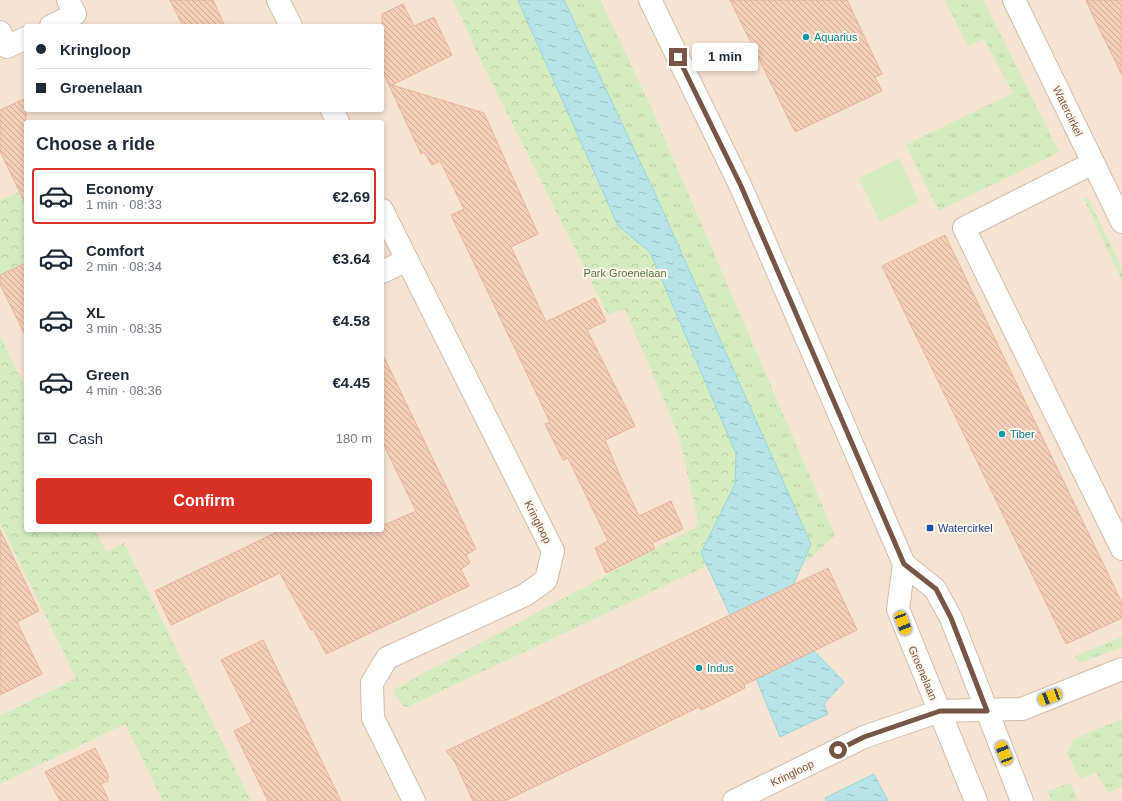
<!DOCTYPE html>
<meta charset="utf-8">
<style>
:root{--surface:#fff;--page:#f6f6f7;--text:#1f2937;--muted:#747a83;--line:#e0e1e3;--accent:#d93025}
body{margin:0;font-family:Arial,sans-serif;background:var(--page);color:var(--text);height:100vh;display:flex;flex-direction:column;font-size:15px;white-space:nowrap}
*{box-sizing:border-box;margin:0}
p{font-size:13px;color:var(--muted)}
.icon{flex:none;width:22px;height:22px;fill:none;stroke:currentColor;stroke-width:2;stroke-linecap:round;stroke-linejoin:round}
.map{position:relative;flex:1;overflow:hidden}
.panel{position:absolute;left:24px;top:120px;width:360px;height:412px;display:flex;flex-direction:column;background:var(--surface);border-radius:4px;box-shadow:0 2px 6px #0003}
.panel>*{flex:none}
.top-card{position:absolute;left:24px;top:24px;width:360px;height:88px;border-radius:4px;box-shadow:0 2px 6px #0003;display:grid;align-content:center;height:88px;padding:0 12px;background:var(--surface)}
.end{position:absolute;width:18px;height:18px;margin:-9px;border:5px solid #785647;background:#fff;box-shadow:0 0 0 2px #fff}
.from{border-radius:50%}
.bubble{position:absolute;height:28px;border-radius:4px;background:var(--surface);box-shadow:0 2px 6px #0003;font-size:13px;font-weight:700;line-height:28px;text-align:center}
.car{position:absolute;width:12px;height:24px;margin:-12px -6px;border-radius:5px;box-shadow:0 0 3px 1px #0007;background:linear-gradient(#f5c518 24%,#345 0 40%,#f5c518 0 76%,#345 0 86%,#f5c518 0)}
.top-card b{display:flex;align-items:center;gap:14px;height:38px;font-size:15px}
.top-card b+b{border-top:1px solid var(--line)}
.top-card i{width:10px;height:10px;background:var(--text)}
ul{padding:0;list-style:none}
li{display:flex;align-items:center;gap:12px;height:56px;margin:0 8px 6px;padding:0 4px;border:2px solid transparent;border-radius:4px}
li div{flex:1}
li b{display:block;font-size:15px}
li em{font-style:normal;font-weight:700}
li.on{border-color:var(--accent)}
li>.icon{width:36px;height:36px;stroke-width:1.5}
h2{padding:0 12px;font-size:18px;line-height:48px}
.pay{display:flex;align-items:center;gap:10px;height:44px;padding:0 12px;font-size:15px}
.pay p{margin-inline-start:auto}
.primary-button{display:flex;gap:8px;margin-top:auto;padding:8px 12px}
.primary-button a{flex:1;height:46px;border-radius:4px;background:var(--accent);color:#fff;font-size:16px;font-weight:700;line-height:46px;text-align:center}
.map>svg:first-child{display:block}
.residential{fill:#f6e3d1;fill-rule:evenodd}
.grass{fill:url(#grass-tufts)}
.park{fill:url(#park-crowns)}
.garden{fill:#d5ecc1}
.water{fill:url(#water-ripples);stroke:#9cd5db}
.building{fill:url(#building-back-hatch);stroke:#e9b398}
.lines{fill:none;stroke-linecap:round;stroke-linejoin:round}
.minor-casing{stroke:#d2bbab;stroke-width:24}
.tertiary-casing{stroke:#d2bbab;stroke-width:24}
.minor{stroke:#fff;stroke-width:22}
.tertiary{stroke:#fff;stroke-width:22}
.route{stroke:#785647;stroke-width:5}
.culture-dot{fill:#0f9aa8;stroke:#fff6eb;stroke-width:1.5}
.transit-dot{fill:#1a4fb4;stroke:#fff6eb;stroke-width:1.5}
.labels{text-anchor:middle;stroke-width:4;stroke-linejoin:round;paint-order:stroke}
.culture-label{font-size:11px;fill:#0d838f;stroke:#fff6eb;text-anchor:start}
.street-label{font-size:11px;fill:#785647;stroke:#fff6eb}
.park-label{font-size:11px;fill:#51793c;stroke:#fff6eb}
.transit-label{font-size:11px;fill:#164399;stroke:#fff6eb;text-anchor:start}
</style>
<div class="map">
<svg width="1122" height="801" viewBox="0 0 1122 801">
<defs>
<pattern id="grass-tufts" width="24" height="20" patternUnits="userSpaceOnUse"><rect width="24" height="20" fill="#d5ecc1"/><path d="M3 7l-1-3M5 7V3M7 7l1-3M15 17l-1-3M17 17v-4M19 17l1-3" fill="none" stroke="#bacca7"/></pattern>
<pattern id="park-crowns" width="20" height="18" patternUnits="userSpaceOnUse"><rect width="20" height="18" fill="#d5ecc1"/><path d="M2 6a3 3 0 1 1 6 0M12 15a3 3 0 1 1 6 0" fill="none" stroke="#bacca7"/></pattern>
<pattern id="water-ripples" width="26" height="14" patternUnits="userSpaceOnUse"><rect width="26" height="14" fill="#b6e4e9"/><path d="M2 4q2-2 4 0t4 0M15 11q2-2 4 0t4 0" fill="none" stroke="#99bcbf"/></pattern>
<pattern id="building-back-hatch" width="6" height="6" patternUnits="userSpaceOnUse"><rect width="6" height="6" fill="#f5ceb9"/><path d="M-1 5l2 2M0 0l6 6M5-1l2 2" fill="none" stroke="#cbaa98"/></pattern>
</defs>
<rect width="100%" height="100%" fill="#fef2e3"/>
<path class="residential" d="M 0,0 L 1122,0 L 1122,801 L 0,801 ZM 26,26 L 382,26 L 382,110 L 26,110 ZM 26,122 L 382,122 L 382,530 L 26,530 Z"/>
<g class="grass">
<path d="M 560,0 L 600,0 L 651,107 L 835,535 L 802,566 L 811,544 L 658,200 Z"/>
<path d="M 945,0 L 983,0 L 1059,152 L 939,211 L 906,145 L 1013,93 L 984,39 L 968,46 Z"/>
<path d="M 1088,198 L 1122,269 L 1122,281 L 1084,199 Z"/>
<path d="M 1122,637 L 1122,647 L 1079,663 L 1075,656 Z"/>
<path d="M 1122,719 L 1122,786 L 1108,793 L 1096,772 L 1080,779 L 1067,753 L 1074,739 Z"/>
<path d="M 1070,783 L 1078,801 L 1052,801 L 1048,791 Z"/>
</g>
<g class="park">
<path d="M 453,0 L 521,0 L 653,252 L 740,454 L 739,495 L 711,564 L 405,708 L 393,690 L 696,527 L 698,521 L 679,436 L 625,309 L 608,315 L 480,59 Z"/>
<path d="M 26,188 L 26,266 L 0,279 L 0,201 Z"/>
<path d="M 0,336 L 26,389 L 26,530 L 95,530 L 106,552 L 124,543 L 251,801 L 163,801 L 125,724 L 0,784 L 0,716 L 76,678 L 0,522 Z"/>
</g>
<path class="garden" d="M 899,158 L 919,202 L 880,222 L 859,178 Z"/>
<g class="water">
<path d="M 518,0 L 564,0 L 658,200 L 811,544 L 787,599 L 814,651 L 844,682 L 824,704 L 828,714 L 780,737 L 728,610 L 701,553 L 735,484 L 736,454 L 650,252 L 618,226 Z"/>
<path d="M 874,774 L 888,801 L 826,801 L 825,798 Z"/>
</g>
<g class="building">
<path d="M 170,0 L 213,0 L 225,26 L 183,26 Z"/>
<path d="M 730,0 L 847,0 L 882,74 L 875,77 L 882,91 L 795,132 Z"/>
<path d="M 1086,0 L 1122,0 L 1122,75 L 1094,18 Z"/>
<path d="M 403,4 L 414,26 L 434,17 L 452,55 L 392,85 L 484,113 L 538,234 L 511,247 L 546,322 L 595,298 L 606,321 L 587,330 L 635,426 L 605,440 L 620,476 L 639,516 L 671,501 L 683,529 L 652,543 L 655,549 L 606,573 L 595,548 L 608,541 L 568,458 L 563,460 L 545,424 L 550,422 L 451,215 L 464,209 L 440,161 L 432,165 L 424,152 L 421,154 L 382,70 L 382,14 Z"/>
<path d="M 26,98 L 26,205 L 0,151 L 0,110 Z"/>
<path d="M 945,235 L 1122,603 L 1122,618 L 1066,644 L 882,266 Z"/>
<path d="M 26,263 L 26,337 L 0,284 L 0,275 Z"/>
<path d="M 382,353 L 476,549 L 466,555 L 470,562 L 469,564 L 461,569 L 469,586 L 326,654 L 313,629 L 311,630 L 280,573 L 171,625 L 155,591 L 281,530 L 382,530 L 382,526 L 416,511 L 382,441 Z"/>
<path d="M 0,530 L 39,611 L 17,622 L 42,674 L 0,695 Z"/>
<path d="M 828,568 L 857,630 L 744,685 L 745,688 L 701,710 L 699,707 L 505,801 L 473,801 L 455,762 L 446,751 Z"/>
<path d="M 263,640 L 298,712 L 341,801 L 268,801 L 234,731 L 252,722 L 221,660 Z"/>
<path d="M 95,748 L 109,777 L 107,778 L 108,781 L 101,784 L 109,801 L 60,801 L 45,772 Z"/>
</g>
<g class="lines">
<g class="minor-casing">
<g id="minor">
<path d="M 278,0 L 291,26"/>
<path d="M 1014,0 L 1122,222"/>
<path d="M 51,26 L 75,14 L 68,0"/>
<path d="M 0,32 L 7,47 L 26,38"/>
<path d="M 332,110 L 338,122"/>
<path d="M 1093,163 L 964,228 L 1122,549"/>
<path d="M 382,210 L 553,551 L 546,580 L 525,595 L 387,658 L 372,683 L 373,718 L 414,801"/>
<path d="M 382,272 L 407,260"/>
<path d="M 734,801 L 864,737 L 940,711 L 1022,709 L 1122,669"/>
</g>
</g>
<g class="tertiary-casing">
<g id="tertiary">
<path d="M 650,0 L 741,187 L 904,564 L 935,589 L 951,618 L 1022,801"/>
<path d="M 904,564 L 898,609 L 976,801"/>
</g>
</g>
<use href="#minor" class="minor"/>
<use href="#tertiary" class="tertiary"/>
</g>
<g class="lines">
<path class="route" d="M 678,57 L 741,186 L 904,564 L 936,589 L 951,618 L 987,711 L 940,711 L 864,737 L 838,750"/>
</g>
<g class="culture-dot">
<circle cx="806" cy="37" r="4"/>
<circle cx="1002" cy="434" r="4"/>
<circle cx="699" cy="668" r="4"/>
</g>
<rect class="transit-dot" x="926" y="524" width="8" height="8" rx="2"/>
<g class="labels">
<g class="culture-label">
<text x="814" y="41">Aquarius</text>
<text x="1010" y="438">Tiber</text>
<text x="707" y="672">Indus</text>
</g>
<g class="street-label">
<text transform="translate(1068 111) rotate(64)" y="4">Watercirkel</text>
<text transform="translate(538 522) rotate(63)" y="4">Kringloop</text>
<text transform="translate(923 673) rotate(67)" y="4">Groenelaan</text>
<text transform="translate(792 773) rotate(-26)" y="4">Kringloop</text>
</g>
<g class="park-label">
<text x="625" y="277">Park Groenelaan</text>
</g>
<g class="transit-label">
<text x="938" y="532">Watercirkel</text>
</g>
</g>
</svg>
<i class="end from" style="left:838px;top:750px"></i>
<i class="end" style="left:678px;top:57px"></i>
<div class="bubble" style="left:692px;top:43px;width:66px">1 min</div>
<i class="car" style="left:903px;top:623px;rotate:159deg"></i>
<i class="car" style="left:1050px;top:697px;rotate:249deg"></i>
<i class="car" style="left:1004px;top:753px;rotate:339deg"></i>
<div class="top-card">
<b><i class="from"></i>Kringloop</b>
<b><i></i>Groenelaan</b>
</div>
<section class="panel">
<h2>Choose a ride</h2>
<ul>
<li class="on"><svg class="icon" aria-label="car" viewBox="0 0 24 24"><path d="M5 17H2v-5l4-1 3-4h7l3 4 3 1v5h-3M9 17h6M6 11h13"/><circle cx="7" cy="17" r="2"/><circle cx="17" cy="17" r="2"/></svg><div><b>Economy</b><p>1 min · 08:33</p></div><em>€2.69</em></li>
<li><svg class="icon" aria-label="car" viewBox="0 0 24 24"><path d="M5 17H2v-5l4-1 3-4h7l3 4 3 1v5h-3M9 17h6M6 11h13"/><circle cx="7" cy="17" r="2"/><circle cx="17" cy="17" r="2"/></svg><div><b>Comfort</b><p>2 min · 08:34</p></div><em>€3.64</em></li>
<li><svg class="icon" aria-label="car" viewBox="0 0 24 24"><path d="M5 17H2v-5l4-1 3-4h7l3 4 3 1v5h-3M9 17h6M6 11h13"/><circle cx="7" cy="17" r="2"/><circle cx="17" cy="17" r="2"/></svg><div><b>XL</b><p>3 min · 08:35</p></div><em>€4.58</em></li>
<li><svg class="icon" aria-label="car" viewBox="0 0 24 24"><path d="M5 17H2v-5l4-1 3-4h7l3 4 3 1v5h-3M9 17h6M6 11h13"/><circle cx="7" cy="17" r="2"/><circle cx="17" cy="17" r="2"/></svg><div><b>Green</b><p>4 min · 08:36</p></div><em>€4.45</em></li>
</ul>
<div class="pay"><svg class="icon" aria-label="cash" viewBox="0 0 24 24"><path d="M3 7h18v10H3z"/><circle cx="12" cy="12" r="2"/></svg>Cash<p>180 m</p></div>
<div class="primary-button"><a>Confirm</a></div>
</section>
</div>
